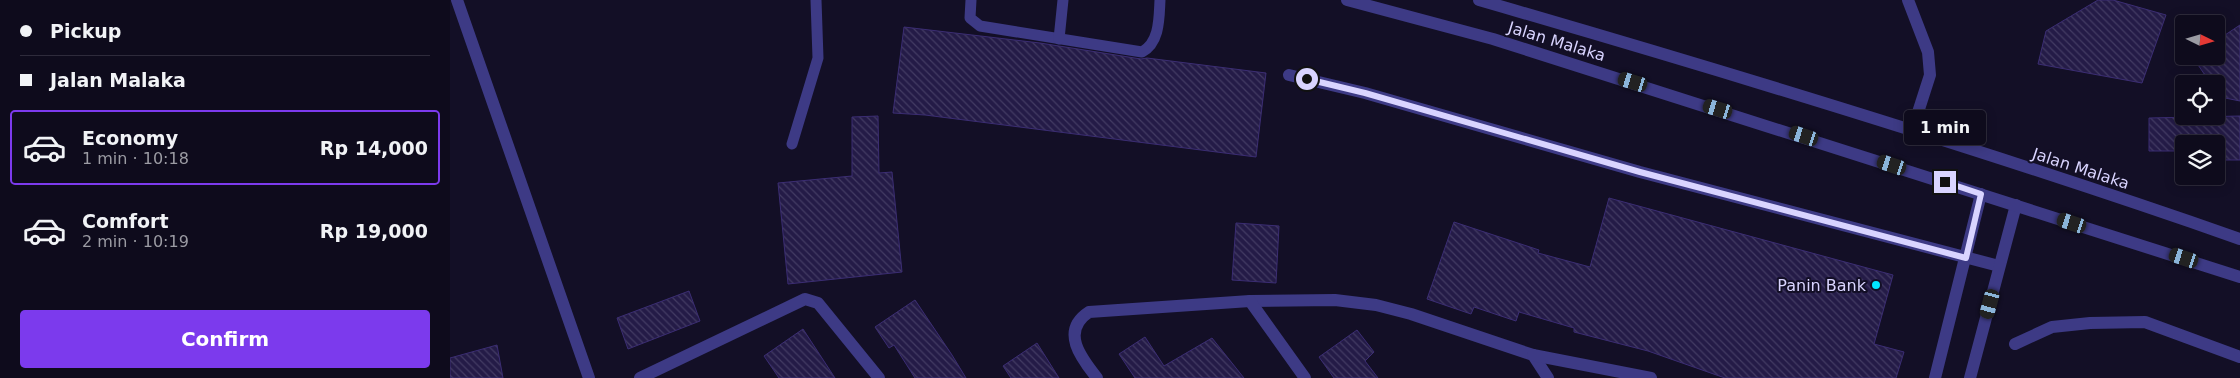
<!DOCTYPE html>
<meta charset="utf-8">
<style>
:root{--surface:#0e0b1c;--page:#171425;--text:#f1f3f6;--muted:#9b9ba3;--line:#2e2b3b;--accent:#7c3aed}
body{margin:0;font-family:"DejaVu Sans",sans-serif;background:var(--page);color:var(--text);height:100vh;display:flex;flex-direction:column;font-size:19px;white-space:nowrap}
*{box-sizing:border-box;margin:0}
p{font-size:16px;color:var(--muted)}
.icon{flex:none;width:28px;height:28px;fill:none;stroke:currentColor;stroke-width:2;stroke-linecap:round;stroke-linejoin:round}
.map{position:relative;flex:1;overflow:hidden}
.panel{display:flex;flex-direction:column;background:var(--surface);width:450px}
.panel>*{flex:none}
.banner{display:grid;align-content:center;height:110px;padding:0 20px;background:var(--surface)}
.needle{width:32px;rotate:95deg}
.tools{position:absolute;left:1725px;top:15px;display:grid;gap:10px}
.tools a{display:grid;place-items:center;width:50px;height:50px;border-radius:5px;background:var(--surface);box-shadow:0 2px 12px #0003,0 0 0 1px var(--line);font-size:25px}
.end{position:absolute;width:22px;height:22px;margin:-11px;border:6px solid #d9d4ff;background:#111;box-shadow:0 0 0 2px #111}
.from{border-radius:50%}
.bubble{position:absolute;height:35px;border-radius:5px;background:var(--surface);box-shadow:0 2px 12px #0003,0 0 0 1px var(--line);font-size:16px;font-weight:700;line-height:35px;text-align:center}
.car{position:absolute;width:15px;height:30px;margin:-15px -8px;border-radius:6px;box-shadow:0 0 4px 1px #0007;background:linear-gradient(#222 24%,#8ab4d8 0 40%,#222 0 76%,#8ab4d8 0 86%,#222 0)}
.banner b{display:flex;align-items:center;gap:18px;height:48px;font-size:19px}
.banner b+b{border-top:1px solid var(--line)}
.banner i{width:12px;height:12px;background:var(--text)}
ul{padding:0;list-style:none}
li{display:flex;align-items:center;gap:15px;height:75px;margin:0 10px 8px;padding:0 10px;border:2px solid transparent;border-radius:5px}
li div{flex:1}
li b{display:block;font-size:19px}
li em{font-style:normal;font-weight:700}
li.current{border-color:var(--accent)}
li>.icon{width:45px;height:45px;stroke-width:1.5}
.action{display:flex;gap:10px;margin-top:auto;padding:10px 20px}
.action a{flex:1;height:58px;border-radius:5px;background:var(--accent);color:#fff;font-size:20px;font-weight:700;line-height:58px;text-align:center}
main{display:flex;flex:1;min-height:0}
.map>svg:first-child{display:block}
.building{fill:url(#building-back-hatch);stroke:#3b2d73}
.lines{fill:none;stroke-linecap:round;stroke-linejoin:round}
.service{stroke:#3d3a85;stroke-width:11}
.minor{stroke:#3d3a85;stroke-width:12}
.tertiary{stroke:#3d3a85;stroke-width:12}
.route{stroke:#d9d4ff;stroke-width:6}
.poi-dot{fill:#00e5ff;stroke:#130f26;stroke-width:2}
.labels{text-anchor:middle;stroke-width:4;stroke-linejoin:round;paint-order:stroke}
.street-label{font-size:16px;fill:#d9d4ff;stroke:#130f26}
.poi-label{font-size:16px;fill:#d9d4ff;stroke:#130f26;text-anchor:end}
</style>
<main>
<section class="panel">
<div class="banner">
<b><i class="from"></i>Pickup</b>
<b><i></i>Jalan Malaka</b>
</div>
<ul>
<li class="current"><svg class="icon" aria-label="car" viewBox="0 0 24 24"><path d="M5 17H2v-5l4-1 3-4h7l3 4 3 1v5h-3M9 17h6M6 11h13"/><circle cx="7" cy="17" r="2"/><circle cx="17" cy="17" r="2"/></svg><div><b>Economy</b><p>1 min · 10:18</p></div><em>Rp 14,000</em></li>
<li><svg class="icon" aria-label="car" viewBox="0 0 24 24"><path d="M5 17H2v-5l4-1 3-4h7l3 4 3 1v5h-3M9 17h6M6 11h13"/><circle cx="7" cy="17" r="2"/><circle cx="17" cy="17" r="2"/></svg><div><b>Comfort</b><p>2 min · 10:19</p></div><em>Rp 19,000</em></li>
</ul>
<div class="action"><a>Confirm</a></div>
</section>
<div class="map">
<svg width="1790" height="378" viewBox="0 0 1790 378">
<defs>
<pattern id="building-back-hatch" width="6" height="6" patternUnits="userSpaceOnUse" patternTransform="scale(1.25)"><rect width="6" height="6" fill="#241b47"/><path d="M-1 5l2 2M0 0l6 6M5-1l2 2" fill="none" stroke="#433b63"/></pattern>
</defs>
<rect width="100%" height="100%" fill="#130f26"/>
<g class="building">
<path d="M 1648,0 L 1663,0 L 1716,15 L 1692,83 L 1588,64 L 1596,31 Z"/>
<path d="M 1790,25 L 1790,101 L 1770,97 L 1766,92 L 1766,84 L 1761,84 L 1742,56 L 1766,56 L 1766,41 Z"/>
<path d="M 454,27 L 590,43 L 691,59 L 697,58 L 816,73 L 806,157 L 475,115 L 443,113 Z"/>
<path d="M 428,116 L 429,173 L 442,172 L 452,272 L 338,284 L 328,183 L 402,176 L 402,117 Z"/>
<path d="M 1790,116 L 1790,160 L 1766,160 L 1766,144 L 1734,144 L 1734,151 L 1699,151 L 1699,118 Z"/>
<path d="M 1159,198 L 1443,275 L 1424,344 L 1454,352 L 1446,378 L 1275,378 L 1198,351 L 1124,332 L 1124,328 L 1069,312 L 1066,321 L 1024,307 L 1021,314 L 977,299 L 1004,222 L 1089,250 L 1088,253 L 1140,267 Z"/>
<path d="M 786,223 L 829,226 L 826,283 L 782,280 Z"/>
<path d="M 239,291 L 250,321 L 178,349 L 167,318 Z"/>
<path d="M 465,300 L 502,355 L 516,378 L 465,378 L 444,345 L 439,348 L 425,327 Z"/>
<path d="M 353,329 L 385,378 L 329,378 L 314,356 Z"/>
<path d="M 907,330 L 924,352 L 915,361 L 928,378 L 884,378 L 869,357 Z"/>
<path d="M 695,337 L 714,366 L 762,338 L 794,378 L 685,378 L 669,354 Z"/>
<path d="M 587,343 L 609,378 L 561,378 L 553,366 Z"/>
<path d="M 47,345 L 53,378 L 0,378 L 0,358 Z"/>
</g>
<g class="lines">
<g class="service">
<path d="M 521,0 L 520,18 L 530,26 L 692,52 C 710,42 709,18 710,0"/>
<path d="M 609,39 L 613,0"/>
<path d="M 342,144 L 368,58 L 366,0"/>
</g>
<g class="minor">
<path d="M 7,0 L 139,378"/>
<path d="M 1458,0 L 1478,52 L 1480,75 L 1462,131"/>
<path d="M 839,75 L 915,93 L 1190,172 L 1549,266"/>
<path d="M 800,301 L 885,300 L 926,305 L 961,314 L 1083,355 L 1098,378"/>
<path d="M 1565,344 L 1602,327 L 1640,323 L 1695,322 L 1790,357"/>
<path d="M 1083,355 L 1201,378"/>
<path d="M 190,378 L 355,299 L 368,303 L 429,378"/>
<path d="M 647,378 C 631,358 610,331 639,312 L 800,301 L 855,378"/>
<path d="M 1485,378 L 1531,194"/>
<path d="M 1520,378 L 1566,205"/>
</g>
<g class="tertiary">
<path d="M 897,0 L 1043,39 L 1790,277"/>
<path d="M 1029,0 C 1285,74 1539,151 1790,239"/>
</g>
</g>
<g class="lines">
<path class="route" d="M 857,79 L 915,93 L 1190,172 L 1516,258 L 1531,194 L 1495,182"/>
</g>
<circle class="poi-dot" cx="1426" cy="285" r="5"/>
<g class="labels">
<g class="street-label">
<text transform="translate(1107 41) rotate(17)" y="6">Jalan Malaka</text>
<text transform="translate(1631 168) rotate(18)" y="6">Jalan Malaka</text>
</g>
<g class="poi-label">
<text x="1416" y="291">Panin Bank</text>
</g>
</g>
</svg>
<div class="tools">
<a><svg class="needle" viewBox="-14 -14 28 28"><path d="M0-13l5 13h-10z" fill="#e53935"/><path d="M0 13l5-13h-10z" fill="#9b9ba3"/></svg></a>
<a><svg class="icon" aria-label="locate" viewBox="0 0 24 24"><circle cx="12" cy="12" r="6"/><path d="M12 2v4M12 18v4M2 12h4M18 12h4"/></svg></a>
<a><svg class="icon" aria-label="layers" viewBox="0 0 24 24"><path d="M12 4l9 5-9 5-9-5zM3 14l9 5 9-5"/></svg></a>
</div>
<i class="end from" style="left:857px;top:79px"></i>
<i class="end" style="left:1495px;top:182px"></i>
<div class="bubble" style="left:1454px;top:110px;width:82px">1 min</div>
<i class="car" style="left:1183px;top:82px;rotate:287deg"></i>
<i class="car" style="left:1268px;top:109px;rotate:287deg"></i>
<i class="car" style="left:1354px;top:136px;rotate:288deg"></i>
<i class="car" style="left:1442px;top:165px;rotate:288deg"></i>
<i class="car" style="left:1622px;top:223px;rotate:288deg"></i>
<i class="car" style="left:1734px;top:258px;rotate:288deg"></i>
<i class="car" style="left:1540px;top:304px;rotate:195deg"></i>
</div>
</main>
